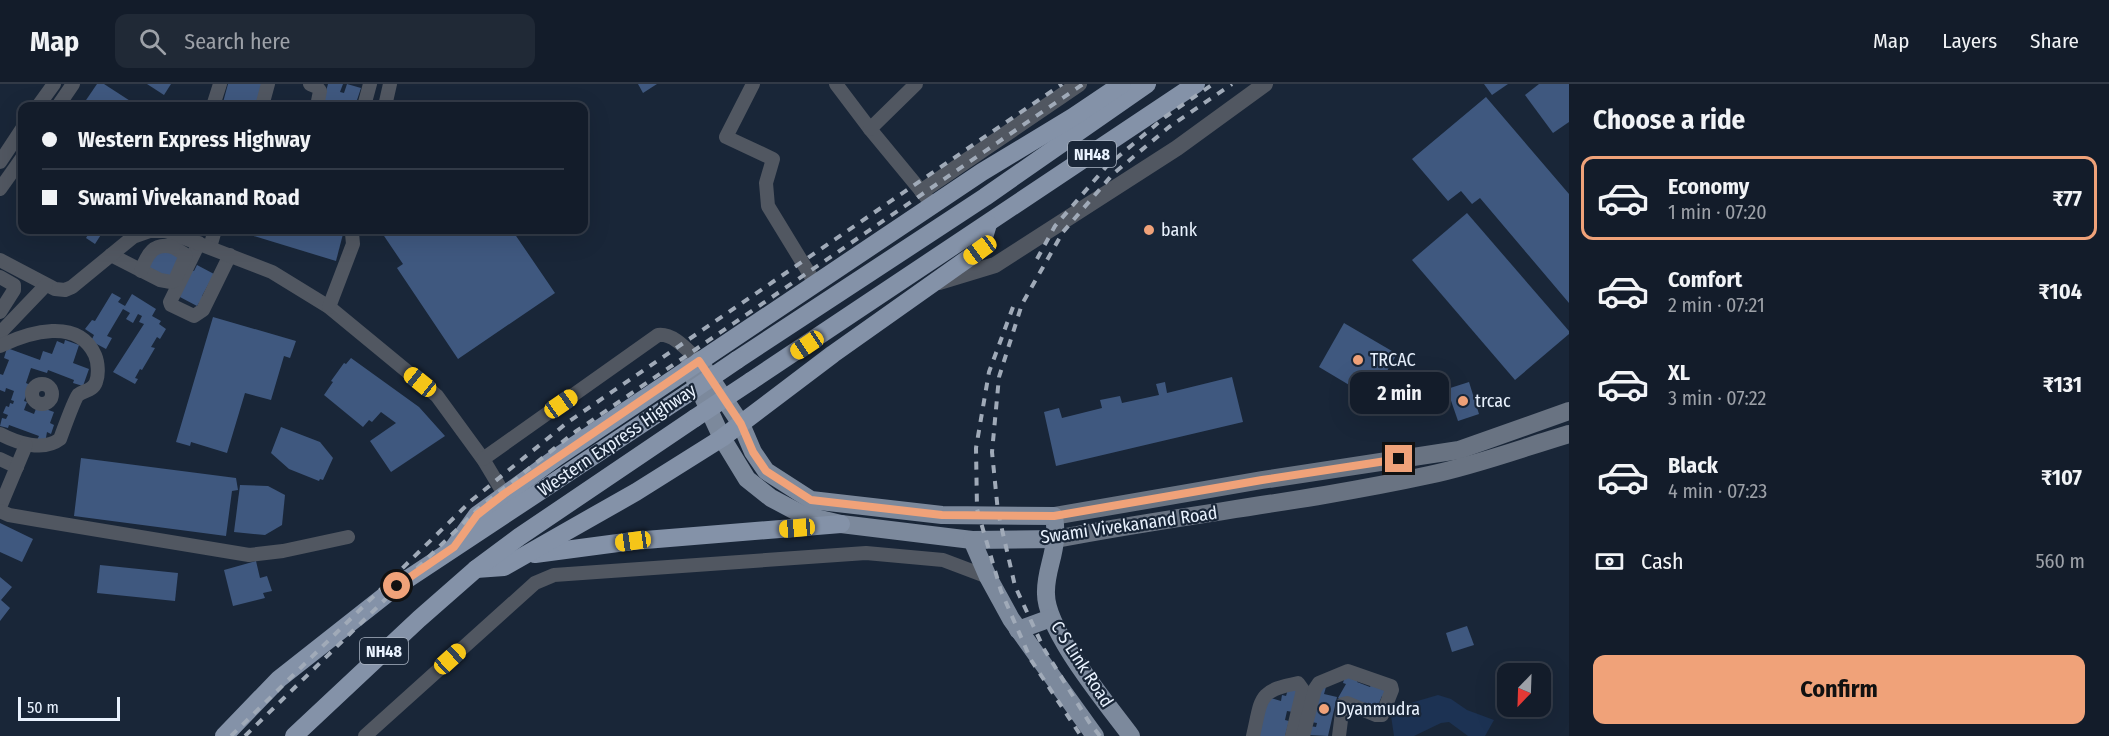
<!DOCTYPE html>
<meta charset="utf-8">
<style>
:root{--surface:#131c2a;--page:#202936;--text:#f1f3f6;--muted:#9da1a8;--line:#323a47;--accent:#f0a279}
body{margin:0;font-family:"Fira Sans Condensed",sans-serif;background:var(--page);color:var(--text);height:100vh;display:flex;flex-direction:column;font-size:22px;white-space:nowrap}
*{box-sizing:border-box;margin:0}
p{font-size:20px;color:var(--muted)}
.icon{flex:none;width:33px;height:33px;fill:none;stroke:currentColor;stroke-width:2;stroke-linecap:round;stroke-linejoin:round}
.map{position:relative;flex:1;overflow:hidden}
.drawer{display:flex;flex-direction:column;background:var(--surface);width:540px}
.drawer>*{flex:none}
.top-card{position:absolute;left:18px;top:18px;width:570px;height:132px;border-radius:12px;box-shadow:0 6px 24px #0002,0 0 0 2px var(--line);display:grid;align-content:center;height:132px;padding:0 24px;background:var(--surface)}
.needle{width:39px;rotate:203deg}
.buttons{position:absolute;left:1497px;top:579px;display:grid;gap:12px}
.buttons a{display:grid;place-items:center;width:54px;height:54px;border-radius:12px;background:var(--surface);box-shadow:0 6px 24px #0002,0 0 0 2px var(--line);font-size:30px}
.scale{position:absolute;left:18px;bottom:15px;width:102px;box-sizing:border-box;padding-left:6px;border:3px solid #e9f2fe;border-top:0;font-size:16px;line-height:21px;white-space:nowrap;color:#e9f2fe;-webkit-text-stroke:4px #192638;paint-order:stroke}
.end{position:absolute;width:27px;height:27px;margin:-14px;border:8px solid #f0a279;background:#111;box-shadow:0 0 0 3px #111}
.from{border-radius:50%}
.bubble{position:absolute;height:42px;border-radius:12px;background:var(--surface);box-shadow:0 6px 24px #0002,0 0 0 2px var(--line);font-size:20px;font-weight:700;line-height:42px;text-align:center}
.car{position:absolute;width:18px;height:36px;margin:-18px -9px;border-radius:8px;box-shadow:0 0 4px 2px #0007;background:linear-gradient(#f5c518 24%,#345 0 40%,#f5c518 0 76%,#345 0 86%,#f5c518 0)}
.top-card b{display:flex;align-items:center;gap:21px;height:57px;font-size:22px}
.top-card b+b{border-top:2px solid var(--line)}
.top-card i{width:15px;height:15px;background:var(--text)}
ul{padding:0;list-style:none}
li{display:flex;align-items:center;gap:18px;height:84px;margin:0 12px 9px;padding:0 12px;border:3px solid transparent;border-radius:12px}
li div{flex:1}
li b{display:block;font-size:22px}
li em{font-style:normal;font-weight:700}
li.selected{border-color:var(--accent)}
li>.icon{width:54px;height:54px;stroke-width:1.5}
h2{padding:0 24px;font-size:27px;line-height:72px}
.pay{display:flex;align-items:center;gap:15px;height:66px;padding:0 24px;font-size:22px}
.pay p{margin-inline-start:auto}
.button{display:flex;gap:12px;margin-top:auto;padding:12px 24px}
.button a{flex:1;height:69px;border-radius:12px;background:var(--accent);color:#111;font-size:24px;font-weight:700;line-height:69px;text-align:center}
header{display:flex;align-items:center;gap:36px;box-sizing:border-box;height:84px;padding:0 30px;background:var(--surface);border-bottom:2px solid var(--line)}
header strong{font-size:28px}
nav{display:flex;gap:33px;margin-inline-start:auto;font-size:21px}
.search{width:420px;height:54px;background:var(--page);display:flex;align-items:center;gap:15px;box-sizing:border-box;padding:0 21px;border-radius:12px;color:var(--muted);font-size:22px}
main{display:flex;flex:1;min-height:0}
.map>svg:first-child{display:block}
.green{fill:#1c3253}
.building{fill:#3f587f}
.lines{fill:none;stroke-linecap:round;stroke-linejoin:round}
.minor{stroke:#515761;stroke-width:14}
.tertiary{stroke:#515761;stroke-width:16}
.secondary{stroke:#697382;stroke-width:18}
.primary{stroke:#7c899c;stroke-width:18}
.trunk{stroke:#8492a8;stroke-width:18}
.rail{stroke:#a0aab8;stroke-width:4;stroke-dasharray:8 8;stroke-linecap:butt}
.trunk-bridge{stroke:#8492a8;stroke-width:18}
.route{stroke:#f0a279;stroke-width:8}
.poi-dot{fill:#f0a279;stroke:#192638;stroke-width:2}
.labels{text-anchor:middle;stroke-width:4.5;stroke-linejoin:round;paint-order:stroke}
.shield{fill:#192638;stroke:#abb5c3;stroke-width:1.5}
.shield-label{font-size:16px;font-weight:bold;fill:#e9f2fe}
.poi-label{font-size:18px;fill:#e9f2fe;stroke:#192638;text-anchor:start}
.street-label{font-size:18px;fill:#e9f2fe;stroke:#192638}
</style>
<header>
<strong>Map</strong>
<div class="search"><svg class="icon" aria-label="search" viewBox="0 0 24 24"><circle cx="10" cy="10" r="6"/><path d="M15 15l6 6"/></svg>Search here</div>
<nav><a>Map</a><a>Layers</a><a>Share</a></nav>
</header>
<main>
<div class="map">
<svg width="1569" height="652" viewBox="0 0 1569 652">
<rect width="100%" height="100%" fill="#192638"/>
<path class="green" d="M 1438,611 L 1451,615 L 1467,626 L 1494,636 L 1485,652 L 1468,652 L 1449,638 L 1441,639 L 1414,652 L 1394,652 L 1390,625 Z"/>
<g class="building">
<path d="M 97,0 L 104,0 L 138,22 L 82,22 Z"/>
<path d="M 147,0 L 171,0 L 164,11 Z"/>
<path d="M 228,0 L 264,0 L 257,22 L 222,22 Z"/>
<path d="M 328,0 L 343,0 L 340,8 L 344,9 L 347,0 L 361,4 L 355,22 L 322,22 Z"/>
<path d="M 638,0 L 657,0 L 643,9 Z"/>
<path d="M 1484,0 L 1508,0 L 1492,11 Z"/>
<path d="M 1539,0 L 1569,0 L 1569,38 L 1553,49 L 1525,11 Z"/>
<path d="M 1486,13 L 1569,110 L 1569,219 L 1480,114 L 1472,120 L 1461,107 L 1448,117 L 1412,75 Z"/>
<path d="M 1467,129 L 1569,247 L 1569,250 L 1515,296 L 1412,176 Z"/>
<path d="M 83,146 L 104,146 L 95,160 L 86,154 L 89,149 Z"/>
<path d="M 234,146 L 330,146 L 343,150 L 336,177 Z"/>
<path d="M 380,146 L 512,146 L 555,209 L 458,275 L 397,184 L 403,180 Z"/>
<path d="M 162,164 L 181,174 L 171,195 L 146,183 Z"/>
<path d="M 197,181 L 214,190 L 202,212 L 207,214 L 202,221 L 199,219 L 197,222 L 178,212 L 191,186 L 194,187 Z"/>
<path d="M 112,209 L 121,214 L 118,218 L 125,222 L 132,210 L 156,225 L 152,232 L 161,237 L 159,240 L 166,245 L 160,255 L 157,253 L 151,263 L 155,264 L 142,286 L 140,285 L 135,294 L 138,295 L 135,300 L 113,288 L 144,240 L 139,238 L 142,232 L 138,230 L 133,239 L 126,235 L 130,229 L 123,225 L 107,252 L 112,254 L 106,265 L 91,257 L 94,251 L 85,245 L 92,236 L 95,237 Z"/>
<path d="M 213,233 L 296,257 L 290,274 L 284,272 L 271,316 L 245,309 L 227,369 L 191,358 L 190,362 L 176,358 Z"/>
<path d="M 1344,239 L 1397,270 L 1371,314 L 1319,283 Z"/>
<path d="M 65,256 L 79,261 L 73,279 L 89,285 L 83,302 L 73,299 L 74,296 L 48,286 L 47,289 L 31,284 L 26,299 L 30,301 L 24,317 L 27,318 L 24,326 L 34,330 L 37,322 L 54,328 L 50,339 L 54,341 L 51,350 L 47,348 L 45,359 L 37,356 L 39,352 L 9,341 L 8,344 L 0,342 L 2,334 L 6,335 L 8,331 L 3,329 L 6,322 L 9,323 L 10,319 L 13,320 L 14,317 L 11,316 L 14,307 L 6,304 L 5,308 L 0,306 L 0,290 L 3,291 L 9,276 L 4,274 L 7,264 L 40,276 L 43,267 L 52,270 L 57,257 L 64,260 Z"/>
<path d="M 351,274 L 419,323 L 445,352 L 391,388 L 370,357 L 396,339 L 381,328 L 372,338 L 369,336 L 363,343 L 324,311 L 333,298 L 331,297 L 344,279 L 346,280 Z"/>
<path d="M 1232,293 L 1243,338 L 1056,382 L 1044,328 L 1059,324 L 1062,334 L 1102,324 L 1100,316 L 1120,312 L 1122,319 L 1159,311 L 1156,300 L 1165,298 L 1167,309 Z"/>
<path d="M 1469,298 L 1479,330 L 1458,337 L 1447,305 Z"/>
<path d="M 281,343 L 320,358 L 333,374 L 323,396 L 320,395 L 319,397 L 289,385 L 271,369 Z"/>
<path d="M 81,374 L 236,394 L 238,406 L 232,407 L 226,452 L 74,432 Z"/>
<path d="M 240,401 L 268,402 L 285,411 L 282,441 L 265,451 L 234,448 Z"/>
<path d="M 0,439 L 33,455 L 22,478 L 0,468 Z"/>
<path d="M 256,477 L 260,494 L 267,492 L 272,507 L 263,509 L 265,514 L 233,522 L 224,486 Z"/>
<path d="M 100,481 L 178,489 L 175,517 L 97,509 Z"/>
<path d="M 0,493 L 12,503 L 1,516 L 10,524 L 0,537 Z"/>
<path d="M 1467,542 L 1474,561 L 1452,568 L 1446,549 Z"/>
<path d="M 1346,589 L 1359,594 L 1357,598 L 1370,603 L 1372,599 L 1388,605 L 1385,613 L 1382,612 L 1379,619 L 1383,620 L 1380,629 L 1338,614 L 1346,600 L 1343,599 Z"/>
<path d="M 1289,602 L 1300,605 L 1293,628 L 1287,627 L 1285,636 L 1289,637 L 1285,652 L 1258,652 L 1267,613 L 1281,617 L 1282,611 L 1286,612 Z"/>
<path d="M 1319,602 L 1326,603 L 1324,610 L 1337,613 L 1328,652 L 1309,651 L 1310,642 L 1316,643 L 1317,639 L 1311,638 Z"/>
</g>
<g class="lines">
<g class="minor">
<path d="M 310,0 L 317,3 L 320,7 L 317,22"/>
<path d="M 753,0 L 726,53 L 773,75 L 766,99 L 768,122 L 815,199"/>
<path d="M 836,0 L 870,45 L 927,114"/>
<path d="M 38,22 L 54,0"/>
<path d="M 58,22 L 73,0"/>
<path d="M 213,22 L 220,0"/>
<path d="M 262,22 L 268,0"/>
<path d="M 364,22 L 370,0"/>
<path d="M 385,22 L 390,0"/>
<path d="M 870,45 L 916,0"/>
<path d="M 0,78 L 22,45"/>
<path d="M 0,105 L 22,74"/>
<path d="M 199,159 L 170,218 L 171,221 L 194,232 L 203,226 L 230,171"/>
<path d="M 210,163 L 215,146"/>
<path d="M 111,171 L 160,196 L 171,198 L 175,196 L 186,171 L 173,163 L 178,151"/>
<path d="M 0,176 L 55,205 L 65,206 L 72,203 L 133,153 L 150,147 L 166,147 L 272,188 L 329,223 L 437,312 L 483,375 L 504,410"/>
<path d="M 141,187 C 147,170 154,158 173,163"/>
<path d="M 0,193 L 14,201 L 14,206 L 0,228"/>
<path d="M 329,223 L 353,160 L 352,149 L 349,146"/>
<path d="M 0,249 L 46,201"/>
<path d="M 0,262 C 29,248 78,233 95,271 C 98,278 99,291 96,298 C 93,307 84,306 78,311 C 74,316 63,347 60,355 C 43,368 17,359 0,350"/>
<circle cx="42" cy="310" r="10"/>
<path d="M 0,375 L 17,383"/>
<path d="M 483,375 L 658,251 C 674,249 688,267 699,277"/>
<path d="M 0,423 L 26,361"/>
<path d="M 0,427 L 9,431 L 38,436 L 249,471 L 283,467 L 348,453"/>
<path d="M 365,652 L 535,499 L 554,491 L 866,469 L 943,476 L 988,493"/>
<path d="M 1253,652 C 1262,614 1257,607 1298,599 L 1303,606 L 1292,652"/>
<path d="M 1303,652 L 1315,605 L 1319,599 L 1348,587 L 1391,602 L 1392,606 L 1382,631 L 1376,631 L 1347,619 L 1343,620 L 1339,652"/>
</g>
<g class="tertiary">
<path d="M 922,107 L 1079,0"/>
<path d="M 939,198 L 995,181 L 1177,64 L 1265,0"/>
</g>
<g class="secondary">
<path d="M 1054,432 L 1262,396 L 1459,366 L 1569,327"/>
<path d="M 1056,455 C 1179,431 1305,418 1429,391 C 1477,381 1522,364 1569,350"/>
</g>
<g class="primary">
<path d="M 699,277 L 741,340 L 753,368 L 766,387 L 811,416 L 942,431 L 1054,432 C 1055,439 1056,448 1055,455 C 1054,474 1045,490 1046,510 C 1046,547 1108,621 1131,652"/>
<path d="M 689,283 L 722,354 L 747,395 L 771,414 L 803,431 L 841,440 L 972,456 L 1056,455"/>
<path d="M 972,456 L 988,493 L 1011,535 L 1095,652"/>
<path d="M 1018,546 L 1051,534"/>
</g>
<g class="trunk">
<path d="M 737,276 L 985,113 L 1147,0"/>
<path d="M 751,297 L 1196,0"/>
<path d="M 454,463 L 477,431 L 557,373 L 982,88 L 1073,33 L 1122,0"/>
<path d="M 535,470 L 633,457 L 841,440"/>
<path d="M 476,485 L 504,483 L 636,408 L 722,354 L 833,270 L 980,166 L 988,140"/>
<path d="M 224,652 L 279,595 L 397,502 L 687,310"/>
<path d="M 294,652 L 419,535 L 476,485 L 519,453 L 695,334"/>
</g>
<g class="rail">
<path d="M 1037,175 L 1055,142 L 1106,83 L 1165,33 L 1213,0"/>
<path d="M 1013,223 L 989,288 L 976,364 L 977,425 L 1001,507 L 1031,576 L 1081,652"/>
<path d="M 231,652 L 472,416 L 568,338 L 1062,0"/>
<path d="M 245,652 L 478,425 L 575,348 L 1083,0"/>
<path d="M 1100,652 L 1089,638 L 1044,565 L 1015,502 L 998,428 L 992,368 L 999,293 L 1022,220 L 1063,148 L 1113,90 L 1169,43 L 1232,0"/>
</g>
<g class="trunk-bridge">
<path d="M 687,310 L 737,276"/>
<path d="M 695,334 L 751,297"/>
</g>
</g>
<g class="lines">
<path class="route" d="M 397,502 L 454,463 L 477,431 L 504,410 L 699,277 L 741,340 L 753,368 L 766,387 L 811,416 L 942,431 L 1054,432 L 1262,396 L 1399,375"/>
</g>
<g class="poi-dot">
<circle cx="1149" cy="146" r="6"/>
<circle cx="1358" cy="276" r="6"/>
<circle cx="1463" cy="317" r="6"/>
<circle cx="1324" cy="625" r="6"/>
</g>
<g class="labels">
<g class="shield">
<rect x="1068" y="57" width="48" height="26" rx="4.5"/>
<rect x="360" y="554" width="48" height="26" rx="4.5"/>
</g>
<g class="shield-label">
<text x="1092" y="76">NH48</text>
<text x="384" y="573">NH48</text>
</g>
<g class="poi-label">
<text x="1161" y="152">bank</text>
<text x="1370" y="282">TRCAC</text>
<text x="1475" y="323">trcac</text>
<text x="1336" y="631">Dyanmudra</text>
</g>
<g class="street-label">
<text transform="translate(617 356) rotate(-34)" y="6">Western Express Highway</text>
<text transform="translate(1129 441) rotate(-8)" y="6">Swami Vivekanand Road</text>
<text transform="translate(1082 580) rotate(57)" y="6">C S Link Road</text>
</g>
</g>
</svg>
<div class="buttons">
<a><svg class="needle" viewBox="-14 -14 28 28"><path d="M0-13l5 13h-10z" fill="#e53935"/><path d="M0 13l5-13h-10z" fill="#9da1a8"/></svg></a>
</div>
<div class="scale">50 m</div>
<i class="end from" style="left:397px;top:502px"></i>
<i class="end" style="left:1399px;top:375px"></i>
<div class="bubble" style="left:1350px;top:288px;width:99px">2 min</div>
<i class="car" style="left:980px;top:166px;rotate:234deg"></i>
<i class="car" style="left:807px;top:261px;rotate:236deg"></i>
<i class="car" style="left:420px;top:298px;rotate:309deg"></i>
<i class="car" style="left:561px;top:320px;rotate:55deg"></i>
<i class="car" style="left:797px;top:444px;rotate:265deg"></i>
<i class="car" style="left:633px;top:457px;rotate:262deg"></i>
<i class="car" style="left:450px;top:575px;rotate:48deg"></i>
<div class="top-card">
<b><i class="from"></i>Western Express Highway</b>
<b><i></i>Swami Vivekanand Road</b>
</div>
</div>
<section class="drawer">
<h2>Choose a ride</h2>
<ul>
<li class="selected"><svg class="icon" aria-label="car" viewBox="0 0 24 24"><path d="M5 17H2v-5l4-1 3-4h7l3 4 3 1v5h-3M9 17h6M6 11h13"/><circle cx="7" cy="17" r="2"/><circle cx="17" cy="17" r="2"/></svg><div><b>Economy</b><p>1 min · 07:20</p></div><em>₹77</em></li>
<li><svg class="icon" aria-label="car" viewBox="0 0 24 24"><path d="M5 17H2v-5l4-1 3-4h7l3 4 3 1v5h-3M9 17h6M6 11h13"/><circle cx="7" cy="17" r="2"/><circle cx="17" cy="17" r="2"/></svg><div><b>Comfort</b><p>2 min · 07:21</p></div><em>₹104</em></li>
<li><svg class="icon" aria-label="car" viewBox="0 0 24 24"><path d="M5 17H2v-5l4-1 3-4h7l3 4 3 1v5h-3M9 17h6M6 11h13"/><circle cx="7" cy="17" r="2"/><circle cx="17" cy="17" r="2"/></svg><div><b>XL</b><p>3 min · 07:22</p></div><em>₹131</em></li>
<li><svg class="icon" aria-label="car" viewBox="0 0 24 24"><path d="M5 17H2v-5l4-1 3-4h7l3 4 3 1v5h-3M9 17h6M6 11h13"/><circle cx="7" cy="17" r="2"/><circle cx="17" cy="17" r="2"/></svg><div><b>Black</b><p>4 min · 07:23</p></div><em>₹107</em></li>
</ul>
<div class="pay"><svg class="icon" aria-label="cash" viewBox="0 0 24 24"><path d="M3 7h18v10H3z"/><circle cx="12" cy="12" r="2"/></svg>Cash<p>560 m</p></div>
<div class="button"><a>Confirm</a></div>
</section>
</main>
